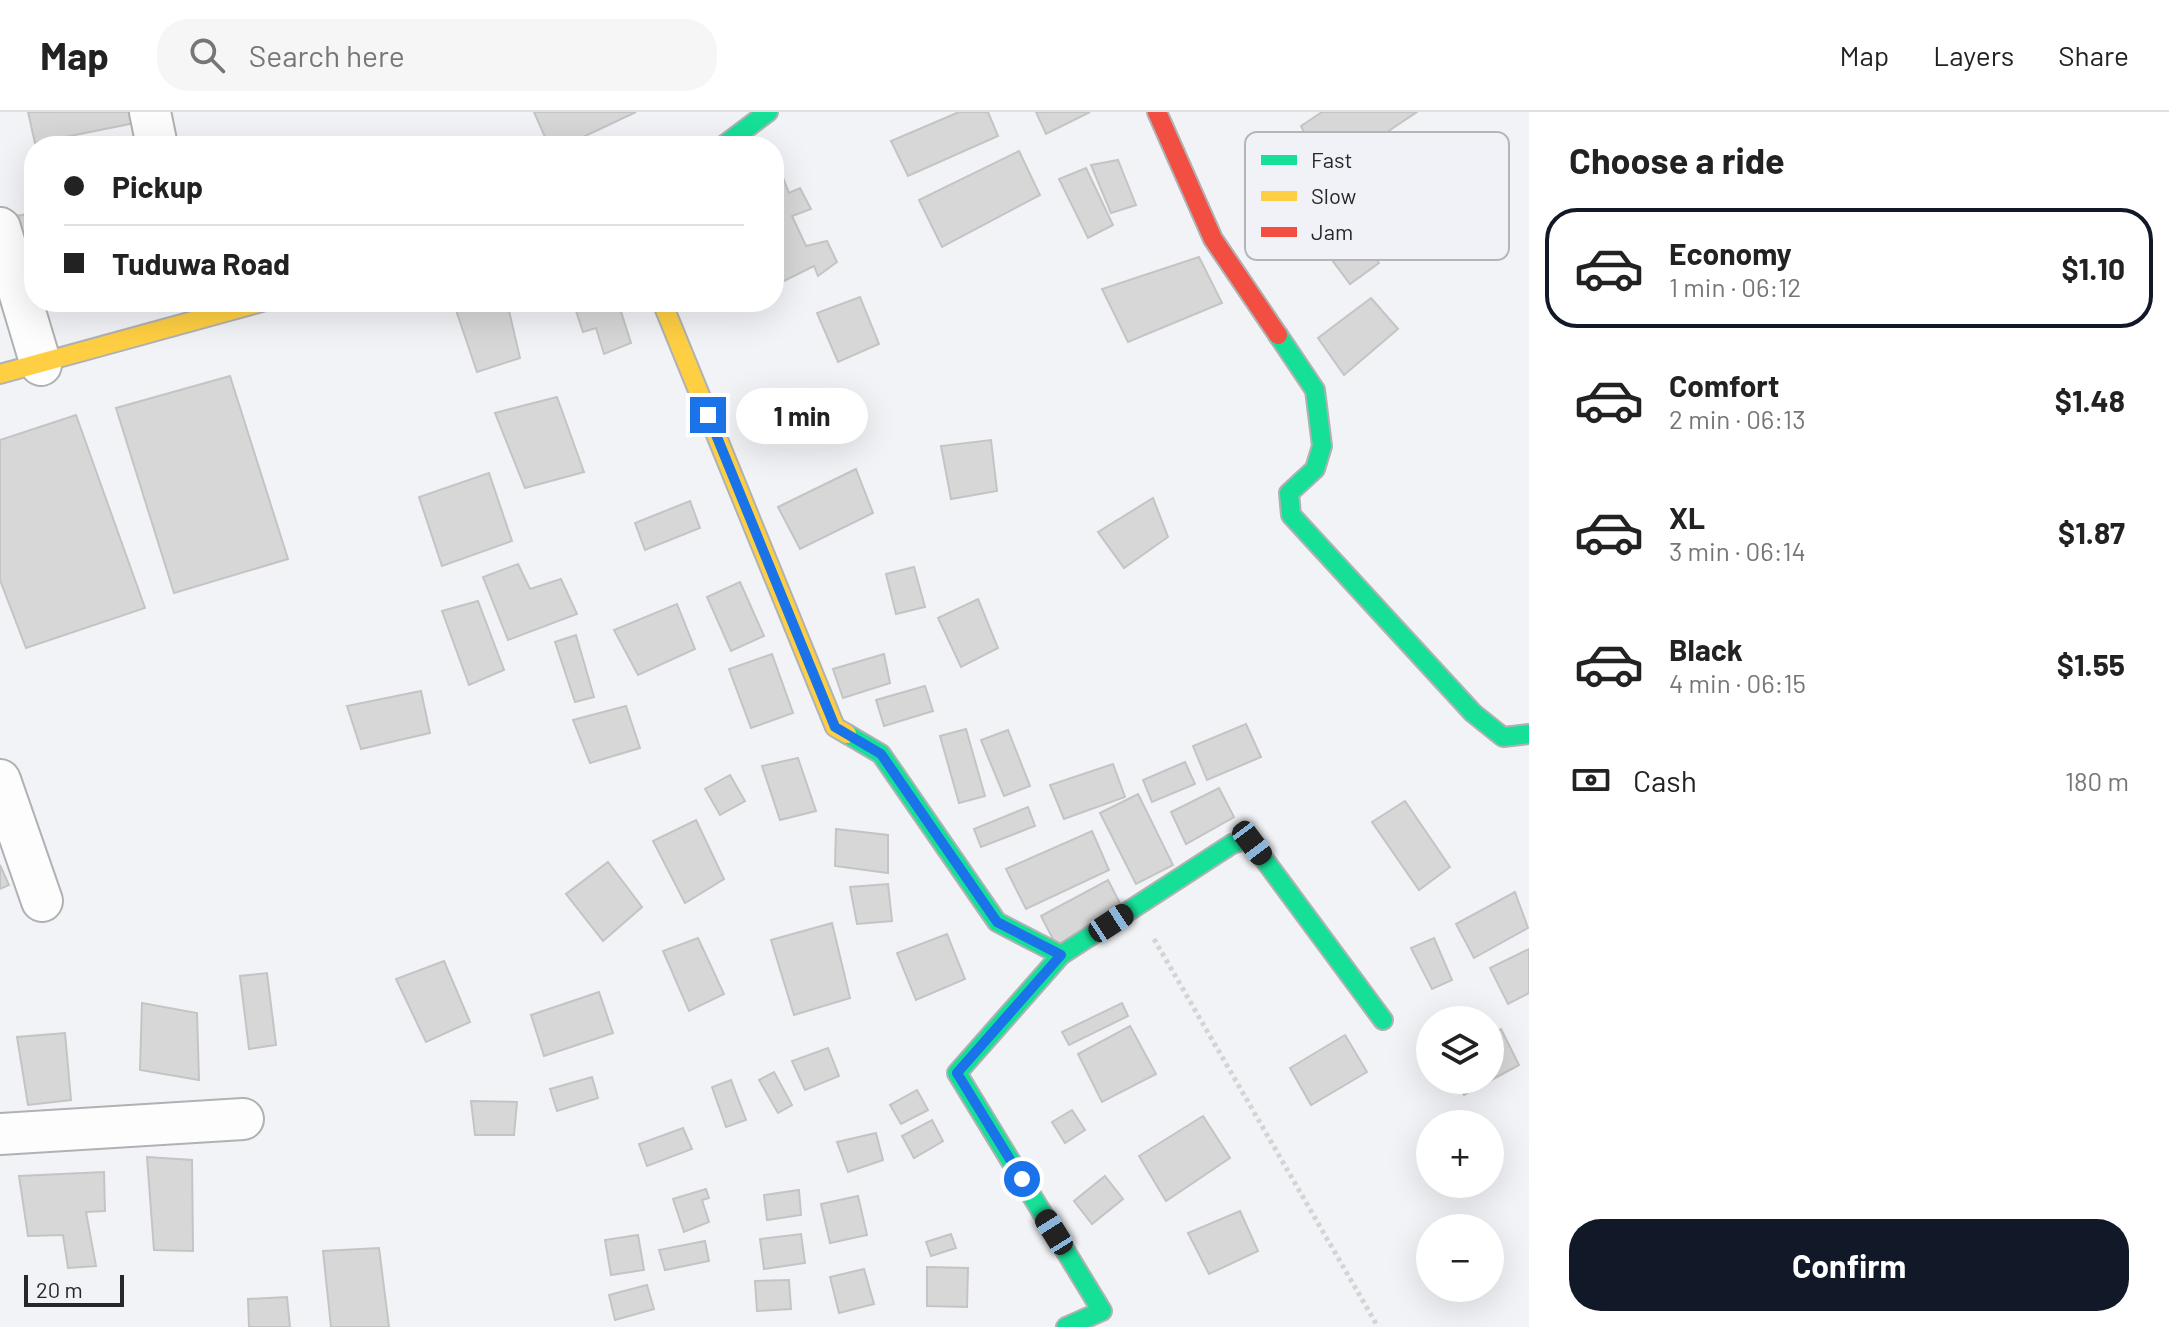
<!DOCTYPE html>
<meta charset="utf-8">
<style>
:root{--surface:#fff;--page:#f6f6f6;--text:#222;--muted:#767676;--line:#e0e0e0;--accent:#111827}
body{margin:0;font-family:Barlow,sans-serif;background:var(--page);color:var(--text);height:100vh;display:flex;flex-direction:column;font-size:30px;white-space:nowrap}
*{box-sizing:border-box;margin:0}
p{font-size:26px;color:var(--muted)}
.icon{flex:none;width:44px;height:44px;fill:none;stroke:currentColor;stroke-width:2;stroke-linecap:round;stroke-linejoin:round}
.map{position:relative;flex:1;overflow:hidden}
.sheet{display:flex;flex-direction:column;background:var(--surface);width:640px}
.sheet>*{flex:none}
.guide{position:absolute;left:24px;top:24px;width:760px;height:176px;border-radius:32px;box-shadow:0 8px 32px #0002;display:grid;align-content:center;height:176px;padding:0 40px;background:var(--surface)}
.fabs{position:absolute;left:1416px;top:894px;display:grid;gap:16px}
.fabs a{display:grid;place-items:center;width:88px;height:88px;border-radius:50%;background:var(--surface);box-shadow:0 8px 32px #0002;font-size:40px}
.scale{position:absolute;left:24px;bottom:20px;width:100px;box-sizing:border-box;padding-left:8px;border:4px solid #262729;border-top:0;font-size:22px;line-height:28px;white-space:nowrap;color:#262729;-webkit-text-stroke:6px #f0f2f7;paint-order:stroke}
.end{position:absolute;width:36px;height:36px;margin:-18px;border:10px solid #1a73e8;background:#fff;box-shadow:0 0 0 4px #fff}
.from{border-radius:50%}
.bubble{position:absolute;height:56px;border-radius:28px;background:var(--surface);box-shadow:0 8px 32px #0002;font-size:26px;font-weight:700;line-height:56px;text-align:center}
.car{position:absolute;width:24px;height:48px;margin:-24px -12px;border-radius:10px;box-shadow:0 0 6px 2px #0007;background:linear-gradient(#222 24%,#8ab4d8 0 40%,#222 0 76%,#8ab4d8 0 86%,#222 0)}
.guide b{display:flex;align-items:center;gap:28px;height:76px;font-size:30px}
.guide b+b{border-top:2px solid var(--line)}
.guide i{width:20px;height:20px;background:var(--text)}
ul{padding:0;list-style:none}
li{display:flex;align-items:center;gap:24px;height:120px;margin:0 16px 12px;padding:0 24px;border:4px solid transparent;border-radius:32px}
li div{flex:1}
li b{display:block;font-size:30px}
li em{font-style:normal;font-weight:700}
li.active{border-color:var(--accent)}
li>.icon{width:72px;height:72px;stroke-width:1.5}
h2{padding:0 40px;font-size:36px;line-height:96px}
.pay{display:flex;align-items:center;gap:20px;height:88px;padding:0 40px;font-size:30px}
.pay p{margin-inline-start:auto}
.action{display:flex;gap:16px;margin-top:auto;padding:16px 40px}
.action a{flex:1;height:92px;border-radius:32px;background:var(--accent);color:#fff;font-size:32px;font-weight:700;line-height:92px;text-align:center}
header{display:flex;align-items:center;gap:48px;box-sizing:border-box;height:112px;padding:0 40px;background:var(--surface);border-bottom:2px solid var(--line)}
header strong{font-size:38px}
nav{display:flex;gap:44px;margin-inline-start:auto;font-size:28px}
.search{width:560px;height:72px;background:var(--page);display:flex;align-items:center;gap:20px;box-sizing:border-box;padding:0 28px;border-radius:32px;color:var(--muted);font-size:30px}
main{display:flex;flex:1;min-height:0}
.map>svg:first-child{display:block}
.building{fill:#d7d7d8;stroke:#c4c4c4;stroke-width:2}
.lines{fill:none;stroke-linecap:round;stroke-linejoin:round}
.street-casing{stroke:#b0b1b3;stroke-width:44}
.fast-casing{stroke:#b0b1b3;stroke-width:22}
.slow-casing{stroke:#b0b1b3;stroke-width:22}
.jam-casing{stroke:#b0b1b3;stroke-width:22}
.path{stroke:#d3d4d4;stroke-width:5;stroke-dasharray:4 4;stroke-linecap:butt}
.street{stroke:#fdfdfe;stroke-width:40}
.fast{stroke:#16e098;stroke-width:18}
.slow{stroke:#ffcf43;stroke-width:18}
.jam{stroke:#f24e42;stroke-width:18}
.route{stroke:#1a73e8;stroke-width:10}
.key{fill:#f0f2f7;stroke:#b3b5b9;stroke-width:2}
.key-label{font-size:22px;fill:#262729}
</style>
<header>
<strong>Map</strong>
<div class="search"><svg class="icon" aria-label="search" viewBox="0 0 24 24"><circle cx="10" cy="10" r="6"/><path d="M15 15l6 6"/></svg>Search here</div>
<nav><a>Map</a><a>Layers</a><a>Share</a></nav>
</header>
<main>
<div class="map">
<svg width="1529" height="1215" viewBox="0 0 1529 1215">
<rect width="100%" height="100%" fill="#f1f3f6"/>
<g class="building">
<path d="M 28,0 L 138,0 L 140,10 L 35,31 Z"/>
<path d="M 534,0 L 636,0 L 564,34 L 549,34 Z"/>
<path d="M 959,0 L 988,0 L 998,24 L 908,64 L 891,29 Z"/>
<path d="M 1036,0 L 1090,0 L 1046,22 Z"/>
<path d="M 1322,0 L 1417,0 L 1324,62 L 1301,14 Z"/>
<path d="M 142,23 L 144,34 L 96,34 Z"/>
<path d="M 1019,39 L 1040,83 L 942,135 L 919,88 Z"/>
<path d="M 1118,48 L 1136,93 L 1111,101 L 1091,53 Z"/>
<path d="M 1086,56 L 1113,113 L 1088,126 L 1059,67 Z"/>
<path d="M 782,63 L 789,81 L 800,76 L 811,97 L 792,104 L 806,134 L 827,129 L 837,150 L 818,164 L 814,154 L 774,174 L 774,66 Z"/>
<path d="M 34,101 L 34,167 L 10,105 Z"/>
<path d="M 1350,110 L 1379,151 L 1350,172 L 1320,132 Z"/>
<path d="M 1199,145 L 1222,191 L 1128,230 L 1102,177 Z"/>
<path d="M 860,185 L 879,232 L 838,250 L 817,201 Z"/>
<path d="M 1371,186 L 1398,217 L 1344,263 L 1318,226 Z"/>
<path d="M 469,190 L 507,190 L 520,246 L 477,260 L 455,195 Z"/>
<path d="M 573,190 L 618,190 L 631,231 L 604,242 L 596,216 L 583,220 Z"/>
<path d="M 230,264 L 288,447 L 174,481 L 116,296 Z"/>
<path d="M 557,285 L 584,360 L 525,376 L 495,301 Z"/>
<path d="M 76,303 L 145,496 L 26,536 L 0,468 L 0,328 Z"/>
<path d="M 991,328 L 997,379 L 951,387 L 941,334 Z"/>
<path d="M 856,357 L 873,401 L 800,437 L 778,395 Z"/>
<path d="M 489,361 L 512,429 L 442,454 L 419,385 Z"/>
<path d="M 1153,386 L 1168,425 L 1124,456 L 1098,420 Z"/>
<path d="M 690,389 L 700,416 L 645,438 L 635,411 Z"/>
<path d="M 518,452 L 530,477 L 561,467 L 577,502 L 508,528 L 483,465 Z"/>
<path d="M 914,455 L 925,495 L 896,502 L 886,462 Z"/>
<path d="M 740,470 L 764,524 L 731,539 L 707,485 Z"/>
<path d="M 978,487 L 998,536 L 961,555 L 938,506 Z"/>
<path d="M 478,489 L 504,558 L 469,573 L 442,499 Z"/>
<path d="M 677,492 L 695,537 L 638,563 L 614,518 Z"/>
<path d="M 576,523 L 594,585 L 575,590 L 555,530 Z"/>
<path d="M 772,542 L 793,601 L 751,616 L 729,557 Z"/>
<path d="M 884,542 L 890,571 L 843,586 L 833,557 Z"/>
<path d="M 925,574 L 933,599 L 884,614 L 876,588 Z"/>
<path d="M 421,579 L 430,621 L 361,637 L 347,594 Z"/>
<path d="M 626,594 L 640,636 L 590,651 L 573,608 Z"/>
<path d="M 1246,612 L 1261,645 L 1207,668 L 1193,634 Z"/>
<path d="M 966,617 L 985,684 L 959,691 L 940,624 Z"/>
<path d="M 1008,618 L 1030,674 L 1004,684 L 981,628 Z"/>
<path d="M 798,646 L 816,699 L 780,708 L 762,654 Z"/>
<path d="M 1185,650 L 1195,672 L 1152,690 L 1143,668 Z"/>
<path d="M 1113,652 L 1125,685 L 1064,707 L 1050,673 Z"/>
<path d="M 730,663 L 745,689 L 720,703 L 705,677 Z"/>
<path d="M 1219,676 L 1234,705 L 1186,732 L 1171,700 Z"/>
<path d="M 1138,682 L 1173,753 L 1136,772 L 1100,701 Z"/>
<path d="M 1405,689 L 1450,755 L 1419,778 L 1372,710 Z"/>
<path d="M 1028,695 L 1035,714 L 981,735 L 974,717 Z"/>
<path d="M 696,708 L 724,767 L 685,791 L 653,729 Z"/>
<path d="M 836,717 L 888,723 L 888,761 L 835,754 Z"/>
<path d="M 1092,719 L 1109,758 L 1026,797 L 1006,757 Z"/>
<path d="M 608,750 L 642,795 L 603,829 L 566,782 Z"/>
<path d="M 0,753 L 9,773 L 0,777 Z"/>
<path d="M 1108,768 L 1124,799 L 1057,835 L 1041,804 Z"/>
<path d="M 888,772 L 892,809 L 857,812 L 850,775 Z"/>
<path d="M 1515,780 L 1528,816 L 1474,846 L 1456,812 Z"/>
<path d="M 832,811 L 850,886 L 794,903 L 771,828 Z"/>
<path d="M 947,822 L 965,867 L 916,888 L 897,841 Z"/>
<path d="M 698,826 L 724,882 L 689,899 L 663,839 Z"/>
<path d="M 1434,826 L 1452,868 L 1432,877 L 1411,836 Z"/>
<path d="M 1529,837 L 1529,881 L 1508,892 L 1490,856 Z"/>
<path d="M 444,849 L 470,910 L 426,930 L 396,867 Z"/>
<path d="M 267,861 L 276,933 L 249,937 L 240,864 Z"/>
<path d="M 599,880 L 613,921 L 544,944 L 531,903 Z"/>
<path d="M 142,891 L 197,901 L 199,968 L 140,958 Z"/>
<path d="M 1122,891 L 1128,904 L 1069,933 L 1062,920 Z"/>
<path d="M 1130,914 L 1156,962 L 1102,990 L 1078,942 Z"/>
<path d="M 1501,917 L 1519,953 L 1464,983 L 1454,968 L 1490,968 L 1490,923 Z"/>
<path d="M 65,921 L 71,988 L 28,993 L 17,925 Z"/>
<path d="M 1345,923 L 1367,960 L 1311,993 L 1290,956 Z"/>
<path d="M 828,936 L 839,964 L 805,978 L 792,949 Z"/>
<path d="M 774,960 L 792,993 L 778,1001 L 759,968 Z"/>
<path d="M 592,965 L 598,986 L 557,999 L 550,977 Z"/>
<path d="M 731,968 L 746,1008 L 726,1015 L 712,975 Z"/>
<path d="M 917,978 L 928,998 L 901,1012 L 890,993 Z"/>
<path d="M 471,989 L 517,990 L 514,1023 L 475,1023 Z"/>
<path d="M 1072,998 L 1085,1018 L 1065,1031 L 1052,1010 Z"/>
<path d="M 1203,1004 L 1230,1046 L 1166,1089 L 1139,1044 Z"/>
<path d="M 932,1008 L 943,1029 L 914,1046 L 902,1024 Z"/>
<path d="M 683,1016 L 692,1037 L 647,1054 L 639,1032 Z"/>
<path d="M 876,1021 L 883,1048 L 848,1060 L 837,1030 Z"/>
<path d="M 147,1045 L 192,1048 L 193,1139 L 154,1138 Z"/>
<path d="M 104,1060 L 105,1099 L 86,1100 L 96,1154 L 68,1156 L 63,1123 L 28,1124 L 19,1064 Z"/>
<path d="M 1105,1064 L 1123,1087 L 1092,1112 L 1074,1089 Z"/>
<path d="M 706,1077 L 709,1086 L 702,1088 L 709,1110 L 684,1120 L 673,1087 Z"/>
<path d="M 799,1078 L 801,1103 L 767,1108 L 764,1083 Z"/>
<path d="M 858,1084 L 867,1123 L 830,1131 L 821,1092 Z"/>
<path d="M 1240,1099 L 1258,1139 L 1209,1162 L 1188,1121 Z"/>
<path d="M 801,1122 L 805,1151 L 764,1157 L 760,1127 Z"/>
<path d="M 951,1122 L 956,1136 L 931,1144 L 926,1130 Z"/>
<path d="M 638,1123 L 644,1158 L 611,1163 L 605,1128 Z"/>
<path d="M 705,1129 L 709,1149 L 665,1158 L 659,1138 Z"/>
<path d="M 379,1136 L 389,1215 L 331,1215 L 323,1139 Z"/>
<path d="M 927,1155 L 968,1156 L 967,1195 L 927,1194 Z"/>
<path d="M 864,1157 L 874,1192 L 839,1201 L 830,1165 Z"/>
<path d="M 789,1168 L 791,1197 L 757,1199 L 755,1169 Z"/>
<path d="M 647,1173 L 654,1197 L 615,1208 L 609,1183 Z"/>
<path d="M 287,1185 L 290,1215 L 249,1215 L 248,1187 Z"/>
</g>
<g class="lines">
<g class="street-casing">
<g id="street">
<path d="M 150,0 L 157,34"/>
<path d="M 0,116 L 41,253"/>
<path d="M 0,668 L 42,789"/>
<path d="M 0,1022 L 243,1007"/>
</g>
</g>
<g class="fast-casing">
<g id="fast">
<path d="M 723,34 L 768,0"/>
<path d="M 1278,223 L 1315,278 L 1322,334 L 1315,357 L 1289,381 L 1291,403 L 1473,601 L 1503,625 L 1529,622"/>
<path d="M 847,622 L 881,642 L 997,810 L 1061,843 L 1232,732 L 1244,728 L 1252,731 L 1383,908"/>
<path d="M 1061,843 L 957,961 L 1102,1199 L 1066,1215"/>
</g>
</g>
<g class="slow-casing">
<g id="slow">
<path d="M 662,190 L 835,615 L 847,622"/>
<path d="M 0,262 L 262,190"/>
</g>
</g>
<g class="jam-casing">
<path id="jam" d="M 1157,0 L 1213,127 L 1278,223"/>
</g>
<path class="path" d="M 1154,827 L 1378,1215"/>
<use href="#street" class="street"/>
<use href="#fast" class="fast"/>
<use href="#slow" class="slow"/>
<use href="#jam" class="jam"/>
</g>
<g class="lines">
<path class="route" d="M 708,303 L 835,615 L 881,642 L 997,810 L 1061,843 L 957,961 L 1022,1067"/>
</g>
<rect x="1245" y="20" width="264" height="128" rx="12" class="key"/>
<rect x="1261" y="43" width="36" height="10" fill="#16e098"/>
<rect x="1261" y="79" width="36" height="10" fill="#ffcf43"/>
<rect x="1261" y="115" width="36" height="10" fill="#f24e42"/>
<g class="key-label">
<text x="1311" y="56">Fast</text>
<text x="1311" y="92">Slow</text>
<text x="1311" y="128">Jam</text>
</g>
</svg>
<div class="fabs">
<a><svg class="icon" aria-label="layers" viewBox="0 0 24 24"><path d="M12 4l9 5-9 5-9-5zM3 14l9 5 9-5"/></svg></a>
<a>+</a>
<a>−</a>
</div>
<div class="scale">20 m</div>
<i class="end from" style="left:1022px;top:1067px"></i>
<i class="end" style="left:708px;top:303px"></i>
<div class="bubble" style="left:736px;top:276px;width:132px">1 min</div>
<i class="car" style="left:1252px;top:731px;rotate:143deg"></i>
<i class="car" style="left:1111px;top:811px;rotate:57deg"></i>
<i class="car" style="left:1054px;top:1120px;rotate:328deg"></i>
<div class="guide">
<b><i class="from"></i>Pickup</b>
<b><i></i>Tuduwa Road</b>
</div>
</div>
<section class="sheet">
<h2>Choose a ride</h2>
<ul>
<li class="active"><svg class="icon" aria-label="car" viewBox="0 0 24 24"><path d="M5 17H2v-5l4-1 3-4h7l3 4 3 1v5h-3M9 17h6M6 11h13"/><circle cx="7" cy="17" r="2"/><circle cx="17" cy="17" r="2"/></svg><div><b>Economy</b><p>1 min · 06:12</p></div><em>$1.10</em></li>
<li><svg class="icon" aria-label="car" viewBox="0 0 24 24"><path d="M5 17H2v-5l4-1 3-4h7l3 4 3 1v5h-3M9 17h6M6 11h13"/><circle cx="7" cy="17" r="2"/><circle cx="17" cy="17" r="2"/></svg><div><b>Comfort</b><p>2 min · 06:13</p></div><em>$1.48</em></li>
<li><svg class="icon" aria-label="car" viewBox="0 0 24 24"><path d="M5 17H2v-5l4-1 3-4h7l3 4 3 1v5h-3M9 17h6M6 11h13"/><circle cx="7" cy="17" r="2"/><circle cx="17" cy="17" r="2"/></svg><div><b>XL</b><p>3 min · 06:14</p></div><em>$1.87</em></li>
<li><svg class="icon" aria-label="car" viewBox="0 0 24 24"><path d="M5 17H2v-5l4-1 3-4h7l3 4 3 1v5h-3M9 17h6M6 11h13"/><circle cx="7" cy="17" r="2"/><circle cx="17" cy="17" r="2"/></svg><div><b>Black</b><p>4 min · 06:15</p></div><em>$1.55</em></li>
</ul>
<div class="pay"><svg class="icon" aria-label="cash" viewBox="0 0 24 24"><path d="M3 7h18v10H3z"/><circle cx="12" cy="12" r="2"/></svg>Cash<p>180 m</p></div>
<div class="action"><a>Confirm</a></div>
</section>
</main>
